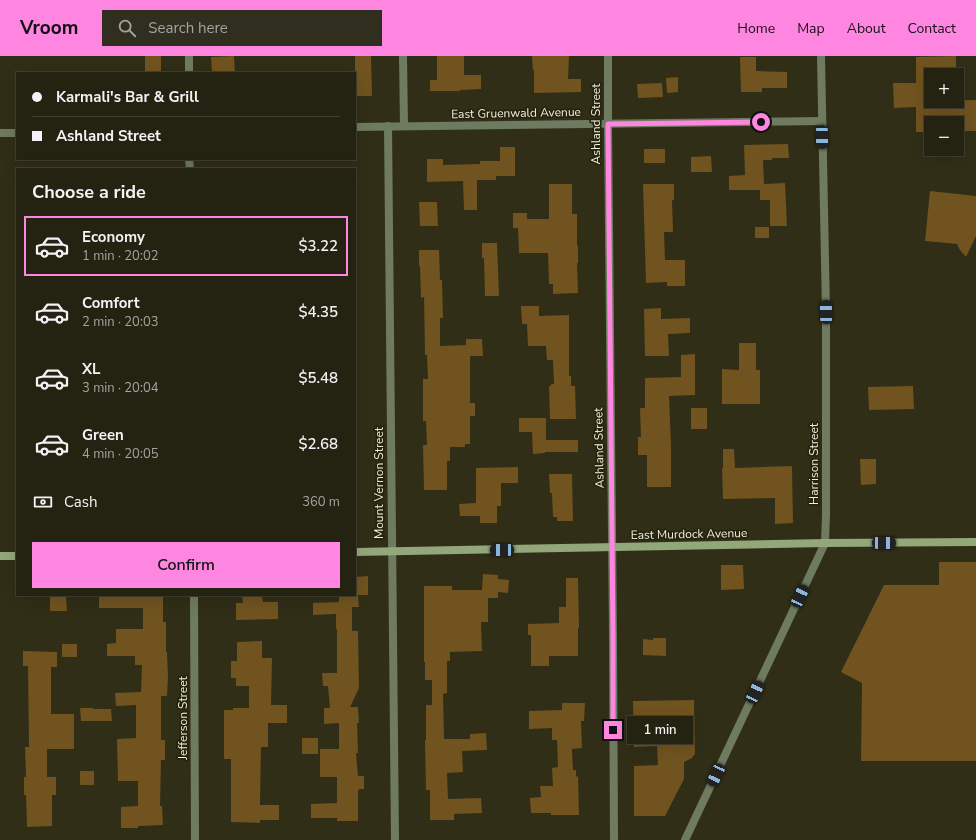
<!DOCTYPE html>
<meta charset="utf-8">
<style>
:root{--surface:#242211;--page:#302f1f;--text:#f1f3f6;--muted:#a3a49f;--line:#413f31;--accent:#fe85e0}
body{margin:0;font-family:"Nunito Sans",sans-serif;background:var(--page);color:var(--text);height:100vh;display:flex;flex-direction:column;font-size:15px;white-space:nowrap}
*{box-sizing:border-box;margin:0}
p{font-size:13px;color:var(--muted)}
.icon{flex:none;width:22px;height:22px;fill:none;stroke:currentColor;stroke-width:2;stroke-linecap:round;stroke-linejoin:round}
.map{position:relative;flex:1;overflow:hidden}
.panel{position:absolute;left:16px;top:112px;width:340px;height:428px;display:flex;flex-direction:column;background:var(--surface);border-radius:0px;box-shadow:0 4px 16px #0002,0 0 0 1px var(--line)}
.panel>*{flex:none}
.guide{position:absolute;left:16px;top:16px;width:340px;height:88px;border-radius:0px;box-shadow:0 4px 16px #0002,0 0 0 1px var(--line);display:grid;align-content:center;height:88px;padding:0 16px;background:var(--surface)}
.controls{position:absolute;left:924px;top:12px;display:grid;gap:8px}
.controls a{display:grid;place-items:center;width:40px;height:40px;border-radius:0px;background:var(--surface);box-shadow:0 4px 16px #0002,0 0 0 1px var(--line);font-size:20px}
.end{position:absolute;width:18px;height:18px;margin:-9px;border:5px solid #fe85e0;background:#111;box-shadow:0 0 0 2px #111}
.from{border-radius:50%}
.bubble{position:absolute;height:28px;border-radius:0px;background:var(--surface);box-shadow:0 4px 16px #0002,0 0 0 1px var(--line);font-size:13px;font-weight:600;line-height:28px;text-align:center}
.car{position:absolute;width:12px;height:24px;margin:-12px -6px;border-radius:5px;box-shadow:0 0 3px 1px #0007;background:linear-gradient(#222 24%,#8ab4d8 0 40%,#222 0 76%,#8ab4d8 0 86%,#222 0)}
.guide b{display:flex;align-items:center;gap:14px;height:38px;font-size:15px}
.guide b+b{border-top:1px solid var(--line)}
.guide i{width:10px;height:10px;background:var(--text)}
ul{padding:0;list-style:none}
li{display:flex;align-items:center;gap:12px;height:60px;margin:0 8px 6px;padding:0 8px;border:2px solid transparent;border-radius:0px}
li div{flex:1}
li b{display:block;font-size:15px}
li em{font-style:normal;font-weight:600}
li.selected{border-color:var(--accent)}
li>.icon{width:36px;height:36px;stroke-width:1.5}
h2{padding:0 16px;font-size:18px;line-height:48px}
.pay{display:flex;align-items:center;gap:10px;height:44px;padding:0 16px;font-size:15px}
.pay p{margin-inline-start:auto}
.button{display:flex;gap:8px;margin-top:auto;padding:8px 16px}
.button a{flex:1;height:46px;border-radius:0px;background:var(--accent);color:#111;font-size:16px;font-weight:600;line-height:46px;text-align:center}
header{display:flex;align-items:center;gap:24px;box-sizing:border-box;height:56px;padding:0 20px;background:var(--accent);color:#111}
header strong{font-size:19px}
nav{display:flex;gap:22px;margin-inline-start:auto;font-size:14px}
.search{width:280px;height:36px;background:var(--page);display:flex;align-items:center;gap:10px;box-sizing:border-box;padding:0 14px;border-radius:0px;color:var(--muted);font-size:15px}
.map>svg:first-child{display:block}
.building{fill:#70531f}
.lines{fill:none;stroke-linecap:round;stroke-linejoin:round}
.minor{stroke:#6e7b60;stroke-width:8}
.secondary{stroke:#92a87b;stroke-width:8}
.route{stroke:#fe85e0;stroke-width:5}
.labels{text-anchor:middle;stroke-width:3.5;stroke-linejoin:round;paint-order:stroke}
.street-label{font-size:12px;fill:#efefe0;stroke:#26240d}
</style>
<header>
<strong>Vroom</strong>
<div class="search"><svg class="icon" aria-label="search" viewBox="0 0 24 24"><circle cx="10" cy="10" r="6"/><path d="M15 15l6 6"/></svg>Search here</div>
<nav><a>Home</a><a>Map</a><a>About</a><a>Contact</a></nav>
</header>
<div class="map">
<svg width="976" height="784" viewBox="0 0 976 784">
<rect width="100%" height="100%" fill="#302e17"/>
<g class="building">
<rect x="145" y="0" width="16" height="16"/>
<path d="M 234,0 L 235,17 L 212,17 L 211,1 Z"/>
<path d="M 355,0 L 371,0 L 372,40 L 355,40 Z"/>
<path d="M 437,0 L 464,0 L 464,19 L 481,19 L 481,33 L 460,34 L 460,35 L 430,35 L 430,24 L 437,24 Z"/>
<path d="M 532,0 L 569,0 L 568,23 L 581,23 L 581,36 L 534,37 L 534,14 L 533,14 Z"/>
<path d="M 956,0 L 956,19 L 931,19 L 931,45 L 976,44 L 976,75 L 957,75 L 957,67 L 931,67 L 931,76 L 916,76 L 916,51 L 894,52 L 893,27 L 916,27 L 916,1 Z"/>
<path d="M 740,1 L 756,1 L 756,15 L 787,16 L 787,32 L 762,32 L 762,36 L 741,36 Z"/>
<path d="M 678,21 L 678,36 L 667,37 L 666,22 Z"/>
<path d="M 662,27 L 663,41 L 638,42 L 637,28 Z"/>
<path d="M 788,88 L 789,102 L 772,102 L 772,104 L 763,104 L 764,128 L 785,127 L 787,170 L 770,170 L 770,144 L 760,144 L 760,134 L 729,134 L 729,120 L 745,119 L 744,89 Z"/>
<path d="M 500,91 L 515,91 L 515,120 L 496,120 L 496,124 L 477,124 L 477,154 L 464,154 L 463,125 L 427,126 L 427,103 L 443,103 L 443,109 L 480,108 L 480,105 L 500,105 Z"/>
<rect x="644" y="93" width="21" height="14"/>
<path d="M 711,100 L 712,116 L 691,116 L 691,101 Z"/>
<path d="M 549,128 L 572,128 L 572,158 L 577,158 L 577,190 L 578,190 L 578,207 L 577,207 L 578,237 L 553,238 L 553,228 L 549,228 L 548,197 L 519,197 L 518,172 L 513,172 L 513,157 L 527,157 L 527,163 L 549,163 Z"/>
<path d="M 643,128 L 674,128 L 674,144 L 672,144 L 673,176 L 664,176 L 665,204 L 685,204 L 685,230 L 667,230 L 667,226 L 646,227 Z"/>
<path d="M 930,135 L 976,140 L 976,180 L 966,201 L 960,194 L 957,188 L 925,185 Z"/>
<path d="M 419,146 L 437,146 L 438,170 L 420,170 Z"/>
<rect x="755" y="171" width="14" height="11"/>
<path d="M 482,187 L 497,187 L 499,240 L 485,240 L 484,202 L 482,202 Z"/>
<path d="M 419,194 L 439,194 L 440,224 L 442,224 L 443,262 L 440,262 L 440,290 L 466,289 L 466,283 L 482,283 L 483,300 L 470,300 L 470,347 L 475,347 L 475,360 L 470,360 L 470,388 L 465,388 L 465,391 L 450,391 L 450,405 L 447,405 L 447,434 L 424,434 L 423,389 L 427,389 L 426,365 L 423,365 L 423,323 L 428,323 L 427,299 L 425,299 L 424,241 L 421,242 L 420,210 L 419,210 Z"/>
<path d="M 521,250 L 539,250 L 539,260 L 569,259 L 569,320 L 571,320 L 571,330 L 575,330 L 576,363 L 550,363 L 549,330 L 551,330 L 551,328 L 554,328 L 553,304 L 547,304 L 546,290 L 528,290 L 527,268 L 522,268 Z"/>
<path d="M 661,252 L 661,263 L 690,262 L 690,277 L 668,278 L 669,300 L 645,300 L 644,253 Z"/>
<path d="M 739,287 L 756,287 L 756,314 L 760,314 L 760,348 L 722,348 L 722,313 L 739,314 Z"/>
<path d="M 695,298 L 695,339 L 669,340 L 671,389 L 671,431 L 647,431 L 647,399 L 638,399 L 638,381 L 641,381 L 640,352 L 645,352 L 645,322 L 681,321 L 681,299 Z"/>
<path d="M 913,330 L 914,353 L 869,354 L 868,331 Z"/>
<rect x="691" y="352" width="16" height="21"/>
<path d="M 519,362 L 546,362 L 546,384 L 578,384 L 578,396 L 545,396 L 545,397 L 533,398 L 532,376 L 519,376 Z"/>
<path d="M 723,393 L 734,393 L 735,412 L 792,410 L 793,467 L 775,468 L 775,442 L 723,443 L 722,412 L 723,412 Z"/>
<path d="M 860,403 L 876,403 L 876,428 L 861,429 Z"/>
<path d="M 518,411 L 518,427 L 501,427 L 501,450 L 497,450 L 497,467 L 480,467 L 480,460 L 460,460 L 459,448 L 476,447 L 476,412 Z"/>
<path d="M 549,418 L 572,418 L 573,465 L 557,465 L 557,461 L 553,461 L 552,437 L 550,437 Z"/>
<path d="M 939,506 L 976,506 L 976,705 L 861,705 L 862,627 L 841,616 L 884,529 L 939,529 Z"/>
<path d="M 721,509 L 743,509 L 744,533 L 721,534 Z"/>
<path d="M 483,518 L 498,519 L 498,523 L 509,524 L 508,537 L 498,536 L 498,542 L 488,542 L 488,566 L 481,566 L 482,595 L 450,596 L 450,605 L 447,605 L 447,637 L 443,638 L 444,683 L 470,683 L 470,678 L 486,677 L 487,694 L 462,695 L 463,716 L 447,717 L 448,743 L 481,742 L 482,757 L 454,758 L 454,764 L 430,764 L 430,734 L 426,734 L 425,684 L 426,684 L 426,649 L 432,649 L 432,624 L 425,624 L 425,606 L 424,606 L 424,530 L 452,530 L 452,534 L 482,534 Z"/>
<path d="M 368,520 L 368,539 L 358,539 L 359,551 L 352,551 L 352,575 L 358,575 L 359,632 L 350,651 L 358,651 L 359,667 L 357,667 L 358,697 L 356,697 L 358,720 L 364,720 L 364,733 L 359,733 L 359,734 L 358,734 L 358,765 L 337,765 L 337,762 L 311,762 L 311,748 L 337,747 L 337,721 L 320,721 L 320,693 L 339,693 L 339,667 L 324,668 L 324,652 L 330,652 L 328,630 L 323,630 L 322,617 L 337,617 L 337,573 L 336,573 L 336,558 L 313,559 L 313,547 L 339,546 L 339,539 L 355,539 L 355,521 Z"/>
<path d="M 566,522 L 578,522 L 579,572 L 578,572 L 578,600 L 549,600 L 549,610 L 531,610 L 531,579 L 528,579 L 528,568 L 559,567 L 559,551 L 566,551 Z"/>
<path d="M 99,539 L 163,539 L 163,566 L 166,566 L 166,596 L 167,596 L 168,621 L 167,640 L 161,640 L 161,684 L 165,684 L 165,704 L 161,704 L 160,750 L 162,750 L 163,769 L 138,770 L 138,772 L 121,772 L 121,751 L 138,750 L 138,725 L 118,725 L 117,683 L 136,682 L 136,649 L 116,650 L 115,637 L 141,636 L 142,609 L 135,609 L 135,600 L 107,600 L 107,588 L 116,587 L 116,573 L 143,573 L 143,552 L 99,552 Z"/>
<path d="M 242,539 L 262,539 L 263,546 L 278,546 L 278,563 L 236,564 L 236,547 L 243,547 Z"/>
<path d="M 50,541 L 66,541 L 67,555 L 50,555 Z"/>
<path d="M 653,582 L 666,582 L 666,600 L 643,599 L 643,583 L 653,584 Z"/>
<path d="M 262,585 L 262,602 L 272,602 L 271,649 L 287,649 L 287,667 L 268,667 L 268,691 L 261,691 L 260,749 L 279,749 L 279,764 L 260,764 L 260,767 L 231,766 L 231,703 L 224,703 L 224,654 L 233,654 L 233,652 L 249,652 L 249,630 L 236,630 L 236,622 L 231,622 L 231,605 L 237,605 L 237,586 Z"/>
<rect x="62" y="588" width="15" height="13"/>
<path d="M 23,595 L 57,596 L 57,611 L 51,611 L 51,658 L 74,658 L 74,693 L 47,693 L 47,721 L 56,721 L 56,739 L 52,739 L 52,770 L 27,771 L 26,739 L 24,739 L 24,721 L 26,721 L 25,691 L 29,691 L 28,610 L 23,610 Z"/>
<path d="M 694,644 L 695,698 L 692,702 L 684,706 L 684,723 L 665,760 L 634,760 L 634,710 L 658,709 L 657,690 L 634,691 L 633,645 Z"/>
<path d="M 562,647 L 585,647 L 584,665 L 581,665 L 582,692 L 572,693 L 573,714 L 576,714 L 576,721 L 578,720 L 579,759 L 551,759 L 551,757 L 531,757 L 530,742 L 541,741 L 540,730 L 553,730 L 552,712 L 558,711 L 557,684 L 552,684 L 552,672 L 529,673 L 529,655 L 562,654 Z"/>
<path d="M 80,652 L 93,652 L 93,653 L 111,653 L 112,665 L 81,665 Z"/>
<rect x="302" y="682" width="16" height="16"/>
<rect x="80" y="715" width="14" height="14"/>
</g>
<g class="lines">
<g class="minor">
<path d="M 403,0 L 404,70"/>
<path d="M 608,0 L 608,68 L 613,579 L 614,784"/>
<path d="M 189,17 L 189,0"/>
<path d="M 388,70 L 395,784"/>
<path d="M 355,71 L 822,65"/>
<path d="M 0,77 L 17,77"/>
<path d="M 189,103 L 190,113"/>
<path d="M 194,539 L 195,784"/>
<path d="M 685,784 L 825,487 L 826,458 L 826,256 L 821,0"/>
</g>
<g class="secondary">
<path d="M 355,496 L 825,487 L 976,486"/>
<path d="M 0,500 L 17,500"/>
</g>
</g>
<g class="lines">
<path class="route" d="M 613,674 L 613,579 L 608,68 L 761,66"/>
</g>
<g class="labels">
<g class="street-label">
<text transform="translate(516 57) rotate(-1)" y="4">East Gruenwald Avenue</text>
<text transform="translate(596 68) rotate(-90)" y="4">Ashland Street</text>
<text transform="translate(599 392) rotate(-91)" y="4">Ashland Street</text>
<text transform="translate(814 408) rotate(-90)" y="4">Harrison Street</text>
<text transform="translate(379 427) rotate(-90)" y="4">Mount Vernon Street</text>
<text transform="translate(689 478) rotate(-1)" y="4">East Murdock Avenue</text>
<text transform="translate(183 662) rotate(-90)" y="4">Jefferson Street</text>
</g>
</g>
</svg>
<div class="controls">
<a>+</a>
<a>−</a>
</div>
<i class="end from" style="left:761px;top:66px"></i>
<i class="end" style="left:613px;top:674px"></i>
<div class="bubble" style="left:627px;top:660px;width:66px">1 min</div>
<i class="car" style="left:822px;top:81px;rotate:179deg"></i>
<i class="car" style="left:826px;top:256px;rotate:359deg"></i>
<i class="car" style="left:884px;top:487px;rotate:90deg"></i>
<i class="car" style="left:502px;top:494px;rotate:269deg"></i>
<i class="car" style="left:800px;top:540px;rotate:25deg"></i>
<i class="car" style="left:755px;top:636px;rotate:25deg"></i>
<i class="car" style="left:716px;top:719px;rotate:205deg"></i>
<div class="guide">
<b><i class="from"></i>Karmali's Bar &amp; Grill</b>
<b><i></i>Ashland Street</b>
</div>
<section class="panel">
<h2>Choose a ride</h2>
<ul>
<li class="selected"><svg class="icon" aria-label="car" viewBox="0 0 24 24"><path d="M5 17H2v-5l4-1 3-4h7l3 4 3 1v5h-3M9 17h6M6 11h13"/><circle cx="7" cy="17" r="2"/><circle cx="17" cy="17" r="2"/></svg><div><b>Economy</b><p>1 min · 20:02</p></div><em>$3.22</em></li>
<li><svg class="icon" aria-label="car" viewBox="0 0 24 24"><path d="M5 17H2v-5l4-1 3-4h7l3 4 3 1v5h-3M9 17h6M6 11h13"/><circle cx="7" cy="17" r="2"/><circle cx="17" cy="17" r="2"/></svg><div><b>Comfort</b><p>2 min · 20:03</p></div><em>$4.35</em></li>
<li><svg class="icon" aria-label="car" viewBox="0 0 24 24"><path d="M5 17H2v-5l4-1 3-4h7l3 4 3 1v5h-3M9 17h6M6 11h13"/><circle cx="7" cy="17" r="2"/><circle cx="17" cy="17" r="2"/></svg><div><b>XL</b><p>3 min · 20:04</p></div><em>$5.48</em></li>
<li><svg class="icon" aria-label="car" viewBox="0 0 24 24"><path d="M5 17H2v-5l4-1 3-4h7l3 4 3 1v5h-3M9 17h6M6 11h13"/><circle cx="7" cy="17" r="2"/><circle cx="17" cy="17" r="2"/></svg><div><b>Green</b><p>4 min · 20:05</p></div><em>$2.68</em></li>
</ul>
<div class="pay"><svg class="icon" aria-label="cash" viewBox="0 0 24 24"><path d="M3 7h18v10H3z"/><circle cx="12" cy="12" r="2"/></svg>Cash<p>360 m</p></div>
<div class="button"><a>Confirm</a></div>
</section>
</div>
